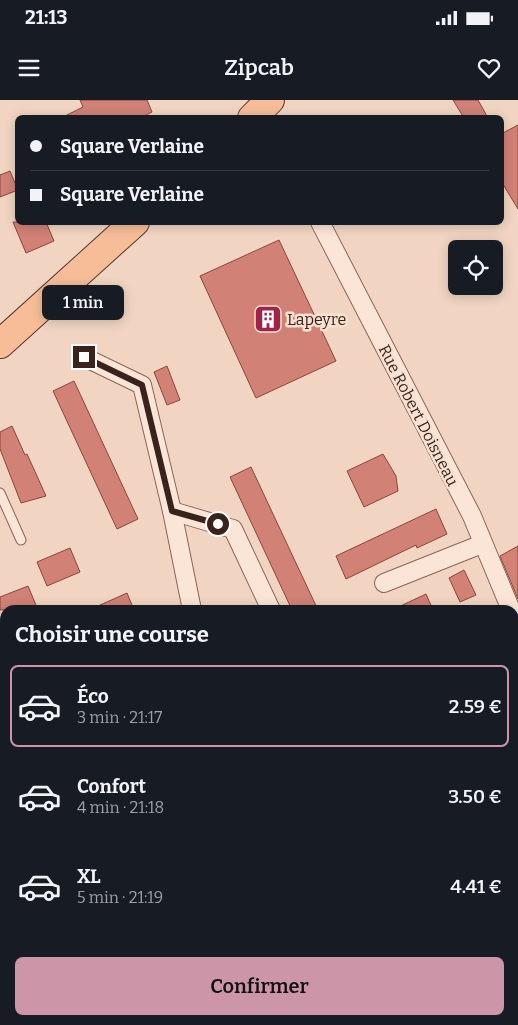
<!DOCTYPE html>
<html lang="fr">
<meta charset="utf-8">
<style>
:root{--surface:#171b24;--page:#242831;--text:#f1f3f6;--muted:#9ea1a6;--line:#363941;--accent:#cc96a8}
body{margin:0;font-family:Bitter,serif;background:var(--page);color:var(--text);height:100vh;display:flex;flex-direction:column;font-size:19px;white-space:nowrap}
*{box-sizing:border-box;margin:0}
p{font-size:16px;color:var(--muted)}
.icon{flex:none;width:28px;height:28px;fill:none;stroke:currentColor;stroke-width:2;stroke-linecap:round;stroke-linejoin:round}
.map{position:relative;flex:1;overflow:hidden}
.sheet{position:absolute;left:0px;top:505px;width:519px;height:420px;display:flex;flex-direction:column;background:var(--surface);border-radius:15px 15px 0 0;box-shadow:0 2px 12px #0003}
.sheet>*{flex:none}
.banner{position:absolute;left:15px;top:15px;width:489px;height:110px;border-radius:8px;box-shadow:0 2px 12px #0003;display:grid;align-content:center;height:110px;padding:0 15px;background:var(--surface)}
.buttons{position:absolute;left:448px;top:140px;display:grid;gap:10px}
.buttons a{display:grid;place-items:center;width:55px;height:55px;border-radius:8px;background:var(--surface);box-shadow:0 2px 12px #0003;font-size:25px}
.end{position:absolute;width:22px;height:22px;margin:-11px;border:6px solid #3b231d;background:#fff;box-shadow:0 0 0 2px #fff}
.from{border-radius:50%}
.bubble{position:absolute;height:35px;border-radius:8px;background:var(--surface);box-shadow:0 2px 12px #0003;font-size:16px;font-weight:600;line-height:35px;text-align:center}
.banner b{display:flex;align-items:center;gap:18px;height:48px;font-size:19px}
.banner b+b{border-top:1px solid var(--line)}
.banner i{width:12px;height:12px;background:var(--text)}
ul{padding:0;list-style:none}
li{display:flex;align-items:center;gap:15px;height:82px;margin:0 10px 8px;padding:0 5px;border:2px solid transparent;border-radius:8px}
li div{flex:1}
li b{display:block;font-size:19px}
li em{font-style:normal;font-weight:600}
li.active{border-color:var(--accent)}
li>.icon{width:45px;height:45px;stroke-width:1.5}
h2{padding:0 15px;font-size:22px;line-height:60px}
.button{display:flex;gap:10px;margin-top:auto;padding:10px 15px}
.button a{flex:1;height:58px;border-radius:8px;background:var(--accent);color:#111;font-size:20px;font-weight:600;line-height:58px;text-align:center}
.status{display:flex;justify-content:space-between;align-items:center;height:35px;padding:0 25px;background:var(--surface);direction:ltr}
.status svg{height:14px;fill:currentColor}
header{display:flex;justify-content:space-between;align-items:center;height:65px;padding:0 15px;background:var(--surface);font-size:22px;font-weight:600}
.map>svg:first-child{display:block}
.building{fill:#d18176;stroke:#8c453d}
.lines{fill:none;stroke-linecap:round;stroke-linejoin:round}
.lane-casing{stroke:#8c6458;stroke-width:11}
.street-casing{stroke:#8c6458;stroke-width:20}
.secondary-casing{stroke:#6d463b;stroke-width:26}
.primary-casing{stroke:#59342d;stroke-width:30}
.lane{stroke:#fbe5d6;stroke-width:9}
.street{stroke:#fbe5d6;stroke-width:18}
.secondary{stroke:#fbe5d6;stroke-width:24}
.primary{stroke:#f6bd98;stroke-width:28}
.route{stroke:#3b231d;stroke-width:6}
.labels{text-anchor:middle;stroke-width:5;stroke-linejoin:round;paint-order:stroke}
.poi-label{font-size:16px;fill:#3b231d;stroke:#f7e2d2;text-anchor:start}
.street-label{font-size:16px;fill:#3b231d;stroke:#f7e2d2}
</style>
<div class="status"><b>21:13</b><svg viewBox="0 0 49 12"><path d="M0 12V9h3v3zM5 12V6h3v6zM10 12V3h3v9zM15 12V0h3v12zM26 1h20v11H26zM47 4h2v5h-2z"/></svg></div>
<header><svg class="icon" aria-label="menu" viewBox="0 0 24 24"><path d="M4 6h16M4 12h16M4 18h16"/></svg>Zipcab<svg class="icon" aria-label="heart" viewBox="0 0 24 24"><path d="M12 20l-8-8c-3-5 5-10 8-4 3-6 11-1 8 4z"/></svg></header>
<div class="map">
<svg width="518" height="925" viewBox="0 0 518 925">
<rect width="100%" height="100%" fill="#f1d5c2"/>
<g class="building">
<path d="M 80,0 L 147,0 L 152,12 L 140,18 L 61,18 L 83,7 Z"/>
<path d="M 453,0 L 478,0 L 488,18 L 464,18 Z"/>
<path d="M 518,25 L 518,109 L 501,81 L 501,34 Z"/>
<path d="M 10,71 L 18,90 L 0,97 L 0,75 Z"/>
<path d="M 13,122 L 46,122 L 54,141 L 26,153 Z"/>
<path d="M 279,140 L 336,261 L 256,298 L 200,176 Z"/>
<path d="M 167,266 L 180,300 L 167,305 L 154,272 Z"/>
<path d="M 74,281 L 138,419 L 117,429 L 53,291 Z"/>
<path d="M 12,326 L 25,355 L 27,354 L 46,396 L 21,403 L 0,349 L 0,332 Z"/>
<path d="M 383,354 L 396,376 L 398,391 L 364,407 L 347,371 Z"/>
<path d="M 251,367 L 280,429 L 318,510 L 292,510 L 230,377 Z"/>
<path d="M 436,409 L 447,434 L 417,448 L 416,445 L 346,479 L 336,456 Z"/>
<path d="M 518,446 L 518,499 L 500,456 Z"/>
<path d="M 70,448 L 80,472 L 47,486 L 37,462 Z"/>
<path d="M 464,470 L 476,495 L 460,502 L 449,478 Z"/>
<path d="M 28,486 L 38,510 L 0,510 L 0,497 Z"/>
<path d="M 127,493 L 134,510 L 89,510 Z"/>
<path d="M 426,494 L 433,510 L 392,510 Z"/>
</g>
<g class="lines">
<g class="lane-casing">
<g id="lane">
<path d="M 0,393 L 21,440"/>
<path d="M 63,925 L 77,920"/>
</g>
</g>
<g class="street-casing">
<g id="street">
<path d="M 320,122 L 472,416 L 511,510"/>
<path d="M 84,257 L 142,285 L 172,411 L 192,510"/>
<path d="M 172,411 L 233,429 L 271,510"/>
<path d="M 384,483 L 482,444"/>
<path d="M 514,517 L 518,526"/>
<path d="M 514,576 L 518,575"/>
<path d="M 0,731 L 5,730"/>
</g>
</g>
<g class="secondary-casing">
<g id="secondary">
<path d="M 0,831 L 5,847"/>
<path d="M 28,920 L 29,925"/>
</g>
</g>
<g class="primary-casing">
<g id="primary">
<path d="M 252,18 L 270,0"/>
<path d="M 0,244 L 135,122"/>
</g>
</g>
<use href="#lane" class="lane"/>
<use href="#street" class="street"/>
<use href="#secondary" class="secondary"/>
<use href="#primary" class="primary"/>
</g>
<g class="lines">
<path class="route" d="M 84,257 L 142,285 L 172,411 L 218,424"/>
</g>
<defs>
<g id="building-square" transform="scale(1.4375)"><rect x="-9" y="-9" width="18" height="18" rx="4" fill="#9e2549" stroke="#f7e2d2"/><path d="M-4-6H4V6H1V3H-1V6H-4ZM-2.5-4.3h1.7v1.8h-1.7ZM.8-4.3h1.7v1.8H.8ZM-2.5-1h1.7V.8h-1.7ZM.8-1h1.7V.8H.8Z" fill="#fff"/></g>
</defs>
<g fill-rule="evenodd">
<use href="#building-square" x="268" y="219"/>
</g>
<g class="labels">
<g class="poi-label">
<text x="287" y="225">Lapeyre</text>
</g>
<g class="street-label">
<text transform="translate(419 315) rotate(63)" y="6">Rue Robert Doisneau</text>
</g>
</g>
</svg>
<div class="buttons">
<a><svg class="icon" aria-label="locate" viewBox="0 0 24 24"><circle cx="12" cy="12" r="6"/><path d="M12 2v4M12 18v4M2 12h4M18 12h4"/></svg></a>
</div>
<i class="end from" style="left:218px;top:424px"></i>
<i class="end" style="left:84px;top:257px"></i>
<div class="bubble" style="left:42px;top:185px;width:82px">1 min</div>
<div class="banner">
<b><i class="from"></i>Square Verlaine</b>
<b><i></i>Square Verlaine</b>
</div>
<section class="sheet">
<h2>Choisir une course</h2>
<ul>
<li class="active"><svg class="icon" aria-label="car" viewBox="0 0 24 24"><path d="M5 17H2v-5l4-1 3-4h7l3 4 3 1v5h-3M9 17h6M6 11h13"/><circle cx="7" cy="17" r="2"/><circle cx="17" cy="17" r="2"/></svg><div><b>Éco</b><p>3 min · 21:17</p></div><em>2.59 €</em></li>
<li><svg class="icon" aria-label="car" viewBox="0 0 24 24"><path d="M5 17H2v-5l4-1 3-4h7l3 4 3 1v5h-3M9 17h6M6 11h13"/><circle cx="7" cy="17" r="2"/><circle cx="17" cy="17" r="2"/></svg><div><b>Confort</b><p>4 min · 21:18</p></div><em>3.50 €</em></li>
<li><svg class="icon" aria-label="car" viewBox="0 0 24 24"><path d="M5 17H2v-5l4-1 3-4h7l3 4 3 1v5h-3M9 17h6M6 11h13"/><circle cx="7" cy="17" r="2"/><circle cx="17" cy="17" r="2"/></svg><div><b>XL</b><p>5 min · 21:19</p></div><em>4.41 €</em></li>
</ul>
<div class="button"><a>Confirmer</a></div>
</section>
</div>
